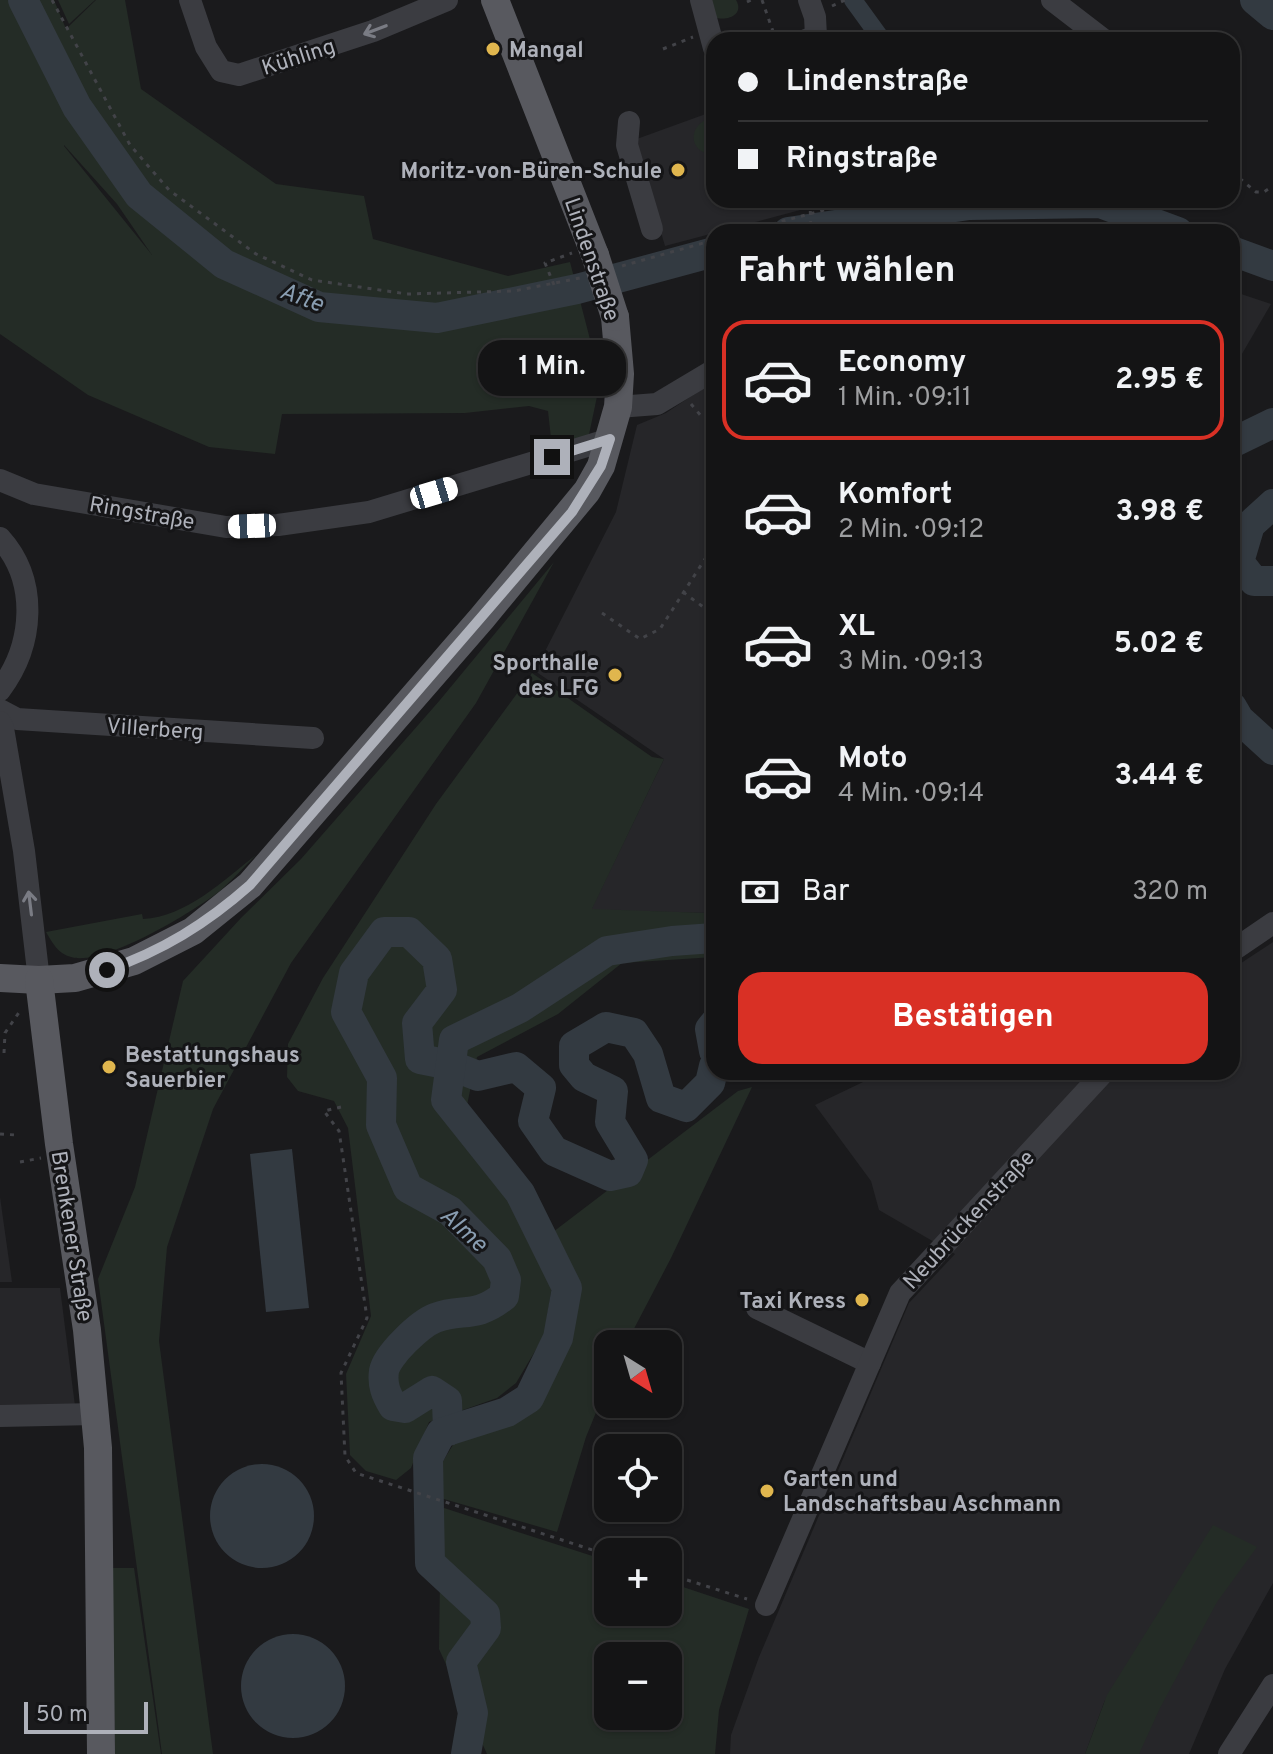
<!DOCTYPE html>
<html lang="de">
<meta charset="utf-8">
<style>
:root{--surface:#141415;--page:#212122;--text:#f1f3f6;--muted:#9d9ea0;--line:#333334;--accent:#d93025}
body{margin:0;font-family:Overpass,sans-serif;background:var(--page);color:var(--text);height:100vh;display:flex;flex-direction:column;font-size:30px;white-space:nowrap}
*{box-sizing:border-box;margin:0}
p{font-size:26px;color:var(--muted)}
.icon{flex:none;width:44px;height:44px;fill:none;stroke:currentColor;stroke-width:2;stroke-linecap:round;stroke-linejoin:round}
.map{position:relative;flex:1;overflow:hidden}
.sheet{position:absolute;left:706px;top:224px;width:534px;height:856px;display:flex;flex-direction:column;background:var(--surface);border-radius:24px;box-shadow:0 2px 6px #0004,0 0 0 2px var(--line)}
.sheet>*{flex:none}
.guide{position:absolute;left:706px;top:32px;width:534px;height:176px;border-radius:24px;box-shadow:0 2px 6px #0004,0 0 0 2px var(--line);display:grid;align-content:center;height:176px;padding:0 32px;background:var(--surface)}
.needle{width:52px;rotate:143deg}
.controls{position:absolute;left:594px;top:1330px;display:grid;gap:16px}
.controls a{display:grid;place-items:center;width:88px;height:88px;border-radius:16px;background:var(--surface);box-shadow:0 2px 6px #0004,0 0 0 2px var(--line);font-size:40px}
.scale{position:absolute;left:24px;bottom:20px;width:124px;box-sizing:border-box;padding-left:8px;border:4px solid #aeb1ba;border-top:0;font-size:22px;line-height:28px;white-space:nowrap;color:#aeb1ba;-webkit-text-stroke:6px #151517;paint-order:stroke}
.end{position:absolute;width:36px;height:36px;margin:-18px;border:10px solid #aeb1ba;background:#111;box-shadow:0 0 0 4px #111}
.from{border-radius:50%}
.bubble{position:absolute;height:56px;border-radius:24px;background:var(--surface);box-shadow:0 2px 6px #0004,0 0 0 2px var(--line);font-size:26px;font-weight:700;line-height:56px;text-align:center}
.car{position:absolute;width:24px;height:48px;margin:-24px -12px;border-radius:10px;box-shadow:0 0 6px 2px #0007;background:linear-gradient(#fff 24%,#345 0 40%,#fff 0 76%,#345 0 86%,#fff 0)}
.guide b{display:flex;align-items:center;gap:28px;height:76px;font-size:30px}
.guide b+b{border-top:2px solid var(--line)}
.guide i{width:20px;height:20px;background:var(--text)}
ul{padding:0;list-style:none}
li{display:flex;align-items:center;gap:24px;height:120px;margin:0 16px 12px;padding:0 16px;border:4px solid transparent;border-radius:24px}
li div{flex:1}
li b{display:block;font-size:30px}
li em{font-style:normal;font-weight:700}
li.selected{border-color:var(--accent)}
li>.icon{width:72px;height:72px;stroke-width:1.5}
h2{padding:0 32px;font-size:36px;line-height:96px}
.pay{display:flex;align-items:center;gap:20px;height:88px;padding:0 32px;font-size:30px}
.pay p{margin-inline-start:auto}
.cta{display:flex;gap:16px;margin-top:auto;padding:16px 32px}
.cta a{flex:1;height:92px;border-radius:24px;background:var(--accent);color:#fff;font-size:32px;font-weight:700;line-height:92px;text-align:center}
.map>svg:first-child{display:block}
.built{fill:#262629}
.green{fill:#242c26;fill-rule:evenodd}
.water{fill:#333a41}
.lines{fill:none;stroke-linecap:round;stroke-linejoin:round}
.canal{stroke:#333a41;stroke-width:18}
.river{stroke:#333a41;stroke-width:30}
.path{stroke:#424348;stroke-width:3;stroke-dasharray:4 6;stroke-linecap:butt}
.minor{stroke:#3b3c41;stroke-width:22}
.major{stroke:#58595f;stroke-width:28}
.path-bridge{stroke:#424348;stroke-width:3;stroke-dasharray:4 6;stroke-linecap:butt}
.major-bridge{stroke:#58595f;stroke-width:28}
.oneway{stroke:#7a7c84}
.route{stroke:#aeb1ba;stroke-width:10}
.poi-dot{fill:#e0b64e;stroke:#151517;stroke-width:3}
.labels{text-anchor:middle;stroke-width:6;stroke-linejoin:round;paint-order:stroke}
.poi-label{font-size:22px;font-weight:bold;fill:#aeb1ba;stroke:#151517;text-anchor:start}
.street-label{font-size:22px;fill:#aeb1ba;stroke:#151517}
.water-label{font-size:24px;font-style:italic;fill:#899db1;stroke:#151517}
</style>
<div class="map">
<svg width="1273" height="1754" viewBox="0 0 1273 1754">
<rect width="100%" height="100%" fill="#1a1a1c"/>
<g class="built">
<path d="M 714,111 L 714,200 L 804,200 L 804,209 L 665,246 L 634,140 Z"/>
<path d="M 1232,291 L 1271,304 L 1232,371 Z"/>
<path d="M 714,381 L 714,905 L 708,913 L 591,910 L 664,759 L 535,671 L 616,512 L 637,425 L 666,413 Z"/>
<path d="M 1273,942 L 1273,1583 L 1225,1669 L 1189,1754 L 1098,1754 L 1105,1700 L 1085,1754 L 730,1754 L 731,1735 L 759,1657 L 909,1303 L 955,1254 L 879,1210 L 871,1181 L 815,1105 L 884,1072 L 1232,1072 L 1232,969 Z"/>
<path d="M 0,1197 L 12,1282 L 0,1282 Z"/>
<path d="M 0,1288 L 60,1288 L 75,1406 L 0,1407 Z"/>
</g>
<g class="green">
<path d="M 0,0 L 54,0 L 66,29 L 96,0 L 125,0 L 141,89 L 276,184 L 364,196 L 373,239 L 508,276 L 570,262 L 592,347 L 599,387 L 587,444 L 552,447 L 548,411 L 529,406 L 465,413 L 282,414 L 275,454 L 209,447 L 88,395 L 0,334 ZM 64,145 L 117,204 L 152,255 L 64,146 Z"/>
<path d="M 58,0 L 95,0 L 69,24 Z"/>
<path d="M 707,0 L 736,0 C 745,15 726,22 714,17 Z"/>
<path d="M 705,120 L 714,121 L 714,154 C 692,155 686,131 705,120 Z"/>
<path d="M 554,562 L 476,703 L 291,963 L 213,1109 L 167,1247 L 159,1341 L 213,1754 L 162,1754 L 98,1279 L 135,1187 L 183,981 L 241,918 L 301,859 L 440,700 Z"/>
<path d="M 532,673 L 652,757 L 664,759 L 592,909 L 708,913 L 714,918 L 714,957 L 622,963 L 558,1014 L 477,1057 L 466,1110 L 528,1188 L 553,1232 L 738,1091 L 752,1087 L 671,1258 L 626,1344 L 608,1344 L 608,1383 L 586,1437 L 557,1532 L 437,1497 L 442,1463 L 454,1443 L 514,1422 L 537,1408 L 569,1338 L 575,1285 L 553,1233 L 530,1245 L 552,1286 L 544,1336 L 516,1383 L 497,1398 L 429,1422 L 411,1468 L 396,1480 L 366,1471 L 350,1455 L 346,1374 L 371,1316 L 348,1128 L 334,1101 L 298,1091 L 287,1077 L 288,1044 L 323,978 L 436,804 Z"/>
<path d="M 256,855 C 244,867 233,879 221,890 C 195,911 103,967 71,957 C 58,954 52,942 46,932 L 142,914 L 143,919 C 186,917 224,880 256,855 Z"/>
<path d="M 441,1507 L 608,1561 L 608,1612 L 668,1612 L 668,1582 L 749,1609 L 719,1710 L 715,1754 L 487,1754 L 439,1649 ZM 608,1656 L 668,1656 L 668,1716 L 608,1716 Z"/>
<path d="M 1213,1525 L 1257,1547 L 1217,1602 L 1160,1708 L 1139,1754 L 1085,1754 L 1107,1695 Z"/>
<path d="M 111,1568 L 134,1568 L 161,1754 L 115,1754 Z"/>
</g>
<g class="water">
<path d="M 292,1149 L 309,1308 L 266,1312 L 250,1154 Z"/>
<circle cx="262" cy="1516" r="52"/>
<circle cx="293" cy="1686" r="52"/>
</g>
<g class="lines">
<g class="canal">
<path d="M 853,0 L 882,40"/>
<path d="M 1098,200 L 1100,203"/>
</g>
<g class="river">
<path d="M 23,0 L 77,107 L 139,195 L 224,264 L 319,307 L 437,318 L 577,289 L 714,252"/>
<path d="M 1255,0 L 1273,15"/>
<path d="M 788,232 L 969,205 L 1100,203 L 1178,232"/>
<path d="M 1232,251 L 1273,266"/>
<path d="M 1232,443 L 1273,423"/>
<path d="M 1273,504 L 1250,525 L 1239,562 L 1254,581 L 1273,581"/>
<path d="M 1232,707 L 1239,719 L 1273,750"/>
<path d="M 714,1024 L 710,1029 L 714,1051"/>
<path d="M 448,1431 L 447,1401 L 432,1391 L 405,1408 L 393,1406 C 386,1394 382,1385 384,1371 C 387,1355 420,1324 435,1318 C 463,1307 474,1320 504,1296 L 506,1280 L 497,1259 L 450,1211 L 408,1188 L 381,1125 L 382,1078 L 346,1012 L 354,973 L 384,932 L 409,932 L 437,959 L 442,990 L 417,1023 L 420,1059 L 450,1065 L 478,1076 L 516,1067 L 541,1088 L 533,1121 L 554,1151 L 610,1176 L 628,1172 L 633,1160 L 610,1122 L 613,1091 L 584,1077 L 574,1065 L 574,1046 L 606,1027 L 634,1033 L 648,1054 L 661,1098 L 686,1107 L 710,1083 L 714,1066"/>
<path d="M 466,1754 L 473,1713 L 461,1662 L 486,1628 L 485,1614 L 430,1563 L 428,1458 L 441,1433 L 507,1412 L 529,1398 L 558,1338 L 567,1288 L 520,1193 L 446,1100 L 454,1040 L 520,1008 L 607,951 L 672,941 L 714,938"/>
</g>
<g class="path">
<path d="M 52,0 L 130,145 L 169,190 L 256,254 L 312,280 L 407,294 L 514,291 L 580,278"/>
<path d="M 762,0 L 776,40"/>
<path d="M 747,2 L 751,0"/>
<path d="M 832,6 L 845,0"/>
<path d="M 663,49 L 693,37"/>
<path d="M 1232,172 L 1256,192 L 1264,192 L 1273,186"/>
<path d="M 810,201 L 810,200"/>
<path d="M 743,232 L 861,200"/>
<path d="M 622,266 L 714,240"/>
<path d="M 554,285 L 545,263 L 572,253"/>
<path d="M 691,404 L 702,417 L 714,417"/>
<path d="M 683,592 L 714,615"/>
<path d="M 602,613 L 640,639 L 660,629 L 714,545"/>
<path d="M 4,1053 L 5,1033 L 20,1011"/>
<path d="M 341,1107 L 324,1111 L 339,1131 L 367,1318 L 341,1373 L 345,1456 L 356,1473 L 608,1555"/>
<path d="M 0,1134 L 16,1135"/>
<path d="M 20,1162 L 41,1158"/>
<path d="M 668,1574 L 747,1599"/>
</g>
<g class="minor">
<path d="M 190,0 L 206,47 L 221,71 L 239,75 L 373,31 L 447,0"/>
<path d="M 701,0 L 714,48"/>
<path d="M 1052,0 L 1104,40"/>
<path d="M 806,40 L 816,36 L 815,17 L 809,0"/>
<path d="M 629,122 L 627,145 L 652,229"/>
<path d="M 618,407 L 657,404 L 714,370"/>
<path d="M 0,480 L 34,494 L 226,527 L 278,525 L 369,512 L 610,439"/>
<path d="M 0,538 C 39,581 34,645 0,690"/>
<path d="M 0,710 L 17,719 L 313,738"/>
<path d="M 0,722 L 3,728 L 24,851 L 39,980"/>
<path d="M 1232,951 L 1273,923"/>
<path d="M 757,1308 L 870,1363"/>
<path d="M 0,1416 L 95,1414"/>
<path d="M 766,1605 L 900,1293 L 1104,1072"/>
<path d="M 1229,1754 L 1273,1685"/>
</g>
<g class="major">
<path d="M 495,0 L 595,255"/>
<path d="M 0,978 L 39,980 L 75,978 L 134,961 L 193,931 L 250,885 L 482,618 L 587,491 L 601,466 L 618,407 L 620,374 L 615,317"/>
<path d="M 39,980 L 59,1144 L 87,1330 L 98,1448 L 101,1754"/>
</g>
<path class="path-bridge" d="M 810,201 L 811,232"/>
<path class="major-bridge" d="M 595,255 L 615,317"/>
</g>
<defs><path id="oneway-shaft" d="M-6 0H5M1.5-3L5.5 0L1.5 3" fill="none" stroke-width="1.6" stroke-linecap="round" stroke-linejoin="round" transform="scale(2)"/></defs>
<g class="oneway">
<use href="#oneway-shaft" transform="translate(375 30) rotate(159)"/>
<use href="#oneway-shaft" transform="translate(30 903) rotate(-97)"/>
</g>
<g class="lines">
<path class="route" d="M 107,970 C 162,951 206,924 250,885 L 572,512 L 601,466 L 610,439 L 552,457"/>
</g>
<g class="poi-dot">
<circle cx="493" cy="49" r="8"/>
<circle cx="678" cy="170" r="8"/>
<circle cx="615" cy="675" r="8"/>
<circle cx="109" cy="1067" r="8"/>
<circle cx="862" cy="1300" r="8"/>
<circle cx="767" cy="1491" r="8"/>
</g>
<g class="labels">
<g class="poi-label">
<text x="509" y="57">Mangal</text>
<text x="662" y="178" text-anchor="end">Moritz-von-Büren-Schule</text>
<text x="599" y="670" text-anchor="end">Sporthalle<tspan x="599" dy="25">des LFG</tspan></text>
<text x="125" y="1062">Bestattungshaus<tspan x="125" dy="25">Sauerbier</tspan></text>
<text x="846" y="1308" text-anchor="end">Taxi Kress</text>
<text x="783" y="1486">Garten und<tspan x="783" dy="25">Landschaftsbau Aschmann</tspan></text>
</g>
<g class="street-label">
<text transform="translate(298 56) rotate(-18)" y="8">Kühling</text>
<text transform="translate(593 259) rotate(71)" y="8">Lindenstraße</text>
<text transform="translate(142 512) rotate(10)" y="8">Ringstraße</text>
<text transform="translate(155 728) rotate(4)" y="8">Villerberg</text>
<text transform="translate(968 1219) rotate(-47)" y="8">Neubrückenstraße</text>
<text transform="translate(73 1236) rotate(81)" y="8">Brenkener Straße</text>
</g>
<g class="water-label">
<text transform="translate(302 297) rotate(20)" y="8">Afte</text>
<text transform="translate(464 1229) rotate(42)" y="8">Alme</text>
</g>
</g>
</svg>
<div class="controls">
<a><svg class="needle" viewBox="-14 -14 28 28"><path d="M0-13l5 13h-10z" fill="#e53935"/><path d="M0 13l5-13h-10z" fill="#9d9ea0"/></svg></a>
<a><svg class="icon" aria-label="locate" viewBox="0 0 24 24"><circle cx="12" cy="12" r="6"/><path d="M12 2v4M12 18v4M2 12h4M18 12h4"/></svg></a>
<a>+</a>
<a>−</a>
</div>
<div class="scale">50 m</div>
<i class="end from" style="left:107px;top:970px"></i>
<i class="end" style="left:552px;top:457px"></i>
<div class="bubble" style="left:478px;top:340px;width:148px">1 Min.</div>
<i class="car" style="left:434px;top:493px;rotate:73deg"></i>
<i class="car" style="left:252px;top:526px;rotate:268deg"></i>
<div class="guide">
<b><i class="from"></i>Lindenstraße</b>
<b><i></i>Ringstraße</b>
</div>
<section class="sheet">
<h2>Fahrt wählen</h2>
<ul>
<li class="selected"><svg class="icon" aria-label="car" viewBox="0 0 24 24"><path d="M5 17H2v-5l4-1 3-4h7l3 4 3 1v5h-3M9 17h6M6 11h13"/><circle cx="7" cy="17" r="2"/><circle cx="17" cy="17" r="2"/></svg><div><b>Economy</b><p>1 Min. · 09:11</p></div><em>2.95 €</em></li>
<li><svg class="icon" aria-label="car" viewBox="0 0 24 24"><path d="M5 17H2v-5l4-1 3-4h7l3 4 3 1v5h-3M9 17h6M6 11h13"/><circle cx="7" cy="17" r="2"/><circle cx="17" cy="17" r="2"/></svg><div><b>Komfort</b><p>2 Min. · 09:12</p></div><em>3.98 €</em></li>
<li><svg class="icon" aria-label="car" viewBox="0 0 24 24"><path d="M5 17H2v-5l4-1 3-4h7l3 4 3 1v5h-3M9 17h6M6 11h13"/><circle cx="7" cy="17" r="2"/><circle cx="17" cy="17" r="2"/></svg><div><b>XL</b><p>3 Min. · 09:13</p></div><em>5.02 €</em></li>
<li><svg class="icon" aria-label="car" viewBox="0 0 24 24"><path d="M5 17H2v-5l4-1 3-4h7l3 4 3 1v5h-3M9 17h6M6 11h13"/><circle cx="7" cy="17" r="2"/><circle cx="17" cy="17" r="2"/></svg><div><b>Moto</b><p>4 Min. · 09:14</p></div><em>3.44 €</em></li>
</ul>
<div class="pay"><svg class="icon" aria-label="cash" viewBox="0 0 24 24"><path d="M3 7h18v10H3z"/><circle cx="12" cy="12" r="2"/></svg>Bar<p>320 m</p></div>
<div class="cta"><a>Bestätigen</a></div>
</section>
</div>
